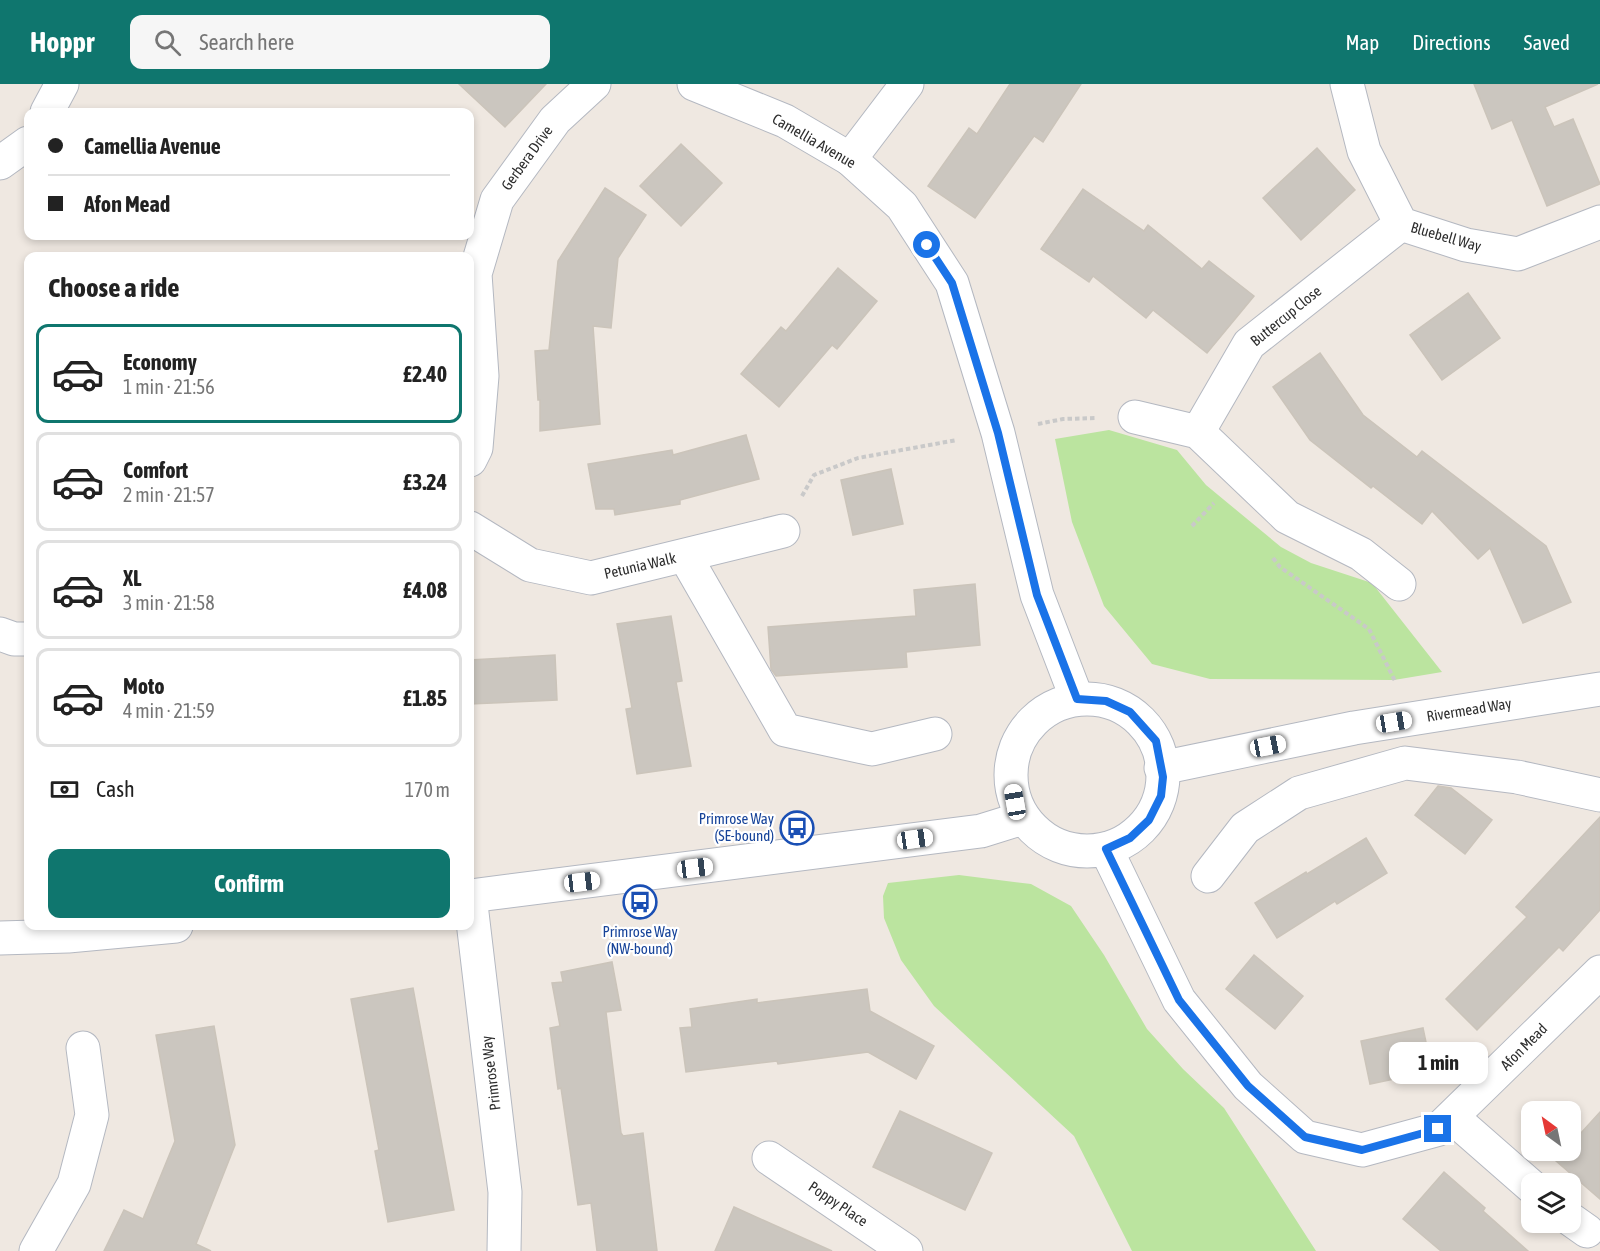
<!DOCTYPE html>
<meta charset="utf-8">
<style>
:root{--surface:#fff;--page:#f6f6f6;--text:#222;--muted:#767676;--line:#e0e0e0;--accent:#0f766e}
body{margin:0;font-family:"Asap Condensed",sans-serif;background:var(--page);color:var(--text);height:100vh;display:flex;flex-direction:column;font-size:22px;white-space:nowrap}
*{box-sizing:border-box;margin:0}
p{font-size:20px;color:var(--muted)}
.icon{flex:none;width:33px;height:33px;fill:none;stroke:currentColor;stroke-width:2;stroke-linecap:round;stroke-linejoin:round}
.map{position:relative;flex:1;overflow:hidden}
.drawer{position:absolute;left:24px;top:168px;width:450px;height:678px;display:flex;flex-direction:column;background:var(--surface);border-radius:12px;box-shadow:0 3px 9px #0003}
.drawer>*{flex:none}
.banner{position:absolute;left:24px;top:24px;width:450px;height:132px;border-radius:12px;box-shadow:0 3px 9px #0003;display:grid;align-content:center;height:132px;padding:0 24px;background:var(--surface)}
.needle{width:39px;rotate:327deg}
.tools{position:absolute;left:1521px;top:1017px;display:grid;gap:12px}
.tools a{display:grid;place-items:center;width:60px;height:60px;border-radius:12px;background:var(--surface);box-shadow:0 3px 9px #0003;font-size:30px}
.end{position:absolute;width:27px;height:27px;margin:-14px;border:8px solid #1a73e8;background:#fff;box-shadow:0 0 0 3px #fff}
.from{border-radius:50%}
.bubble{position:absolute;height:42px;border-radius:12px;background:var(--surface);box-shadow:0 3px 9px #0003;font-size:20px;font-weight:700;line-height:42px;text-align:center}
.car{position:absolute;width:18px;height:36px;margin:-18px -9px;border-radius:8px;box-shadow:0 0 4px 2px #0007;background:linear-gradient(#fff 24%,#345 0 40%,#fff 0 76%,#345 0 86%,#fff 0)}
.banner b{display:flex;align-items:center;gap:21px;height:57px;font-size:22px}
.banner b+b{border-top:2px solid var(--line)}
.banner i{width:15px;height:15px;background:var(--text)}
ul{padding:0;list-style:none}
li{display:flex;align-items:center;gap:18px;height:99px;margin:0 12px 9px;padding:0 12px;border:3px solid var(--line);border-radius:12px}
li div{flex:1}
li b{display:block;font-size:22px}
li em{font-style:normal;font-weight:700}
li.selected{border-color:var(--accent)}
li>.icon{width:54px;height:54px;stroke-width:1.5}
h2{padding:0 24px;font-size:27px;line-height:72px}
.pay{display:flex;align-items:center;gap:15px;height:66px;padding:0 24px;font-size:22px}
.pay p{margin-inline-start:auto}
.cta{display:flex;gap:12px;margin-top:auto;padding:12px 24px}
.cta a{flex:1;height:69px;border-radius:12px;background:var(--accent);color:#fff;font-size:24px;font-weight:700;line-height:69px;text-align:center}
header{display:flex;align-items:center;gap:36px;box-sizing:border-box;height:84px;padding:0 30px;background:var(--accent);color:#fff}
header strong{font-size:28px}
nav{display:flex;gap:33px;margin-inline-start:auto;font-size:21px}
.search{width:420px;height:54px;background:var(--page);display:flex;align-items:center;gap:15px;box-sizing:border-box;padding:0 21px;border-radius:12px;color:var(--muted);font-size:22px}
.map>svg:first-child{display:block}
.green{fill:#bbe49f}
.building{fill:#cbc6bf;stroke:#cbc4ba;stroke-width:1.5}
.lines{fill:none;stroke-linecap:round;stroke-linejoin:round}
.minor-casing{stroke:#b4b8c1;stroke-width:35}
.path{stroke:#c9c9c9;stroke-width:4;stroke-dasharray:4.5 3;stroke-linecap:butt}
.minor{stroke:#fff;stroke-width:33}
.route{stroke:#1a73e8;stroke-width:8}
.labels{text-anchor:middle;stroke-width:4.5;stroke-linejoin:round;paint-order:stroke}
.street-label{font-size:15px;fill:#2e2e2e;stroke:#fff}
.transit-label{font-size:15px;fill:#164399;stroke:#fff;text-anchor:end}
</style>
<header>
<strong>Hoppr</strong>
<div class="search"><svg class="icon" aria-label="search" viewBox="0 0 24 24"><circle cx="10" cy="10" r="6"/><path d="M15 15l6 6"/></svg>Search here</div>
<nav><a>Map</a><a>Directions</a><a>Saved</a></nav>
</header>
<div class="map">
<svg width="1600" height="1167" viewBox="0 0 1600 1167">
<rect width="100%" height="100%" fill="#efe8e1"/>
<g class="green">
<path d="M 1109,346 L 1177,366 L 1206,401 L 1281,463 L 1311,479 L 1372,499 L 1442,588 L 1394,596 L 1210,595 L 1152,580 L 1104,522 L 1072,438 L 1055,355 Z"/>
<path d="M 959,791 L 1031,800 L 1071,822 L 1104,871 L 1147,945 L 1183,985 L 1224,1024 L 1316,1167 L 1132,1167 L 1074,1052 L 934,922 L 901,876 L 884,834 L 883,812 L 888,799 Z"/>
</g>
<g class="building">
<path d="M 459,0 L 546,0 L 505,43 Z"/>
<path d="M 1010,0 L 1081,0 L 1043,58 L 1034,52 L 975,134 L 928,102 L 969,44 L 977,50 Z"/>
<path d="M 1474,0 L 1598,0 L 1545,23 L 1554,43 L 1573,35 L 1600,100 L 1547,122 L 1512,36 L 1492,45 Z"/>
<path d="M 681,60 L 722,99 L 681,142 L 640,102 Z"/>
<path d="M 1317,64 L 1355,106 L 1301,156 L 1263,114 Z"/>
<path d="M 605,104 L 646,131 L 618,174 L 611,244 L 593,242 L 600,340 L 540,347 L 540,316 L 538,316 L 535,267 L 549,266 L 558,177 Z"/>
<path d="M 1083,105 L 1144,147 L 1148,141 L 1202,185 L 1209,177 L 1254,212 L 1207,269 L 1153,226 L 1146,234 L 1093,192 L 1089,198 L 1041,165 Z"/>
<path d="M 838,184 L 877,217 L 837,265 L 832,261 L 779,323 L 741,290 L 781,243 L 786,247 Z"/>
<path d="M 1468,209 L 1500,254 L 1442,296 L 1410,251 Z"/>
<path d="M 1320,269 L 1363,331 L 1417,373 L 1422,367 L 1546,462 L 1571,518 L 1523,539 L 1490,464 L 1478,475 L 1432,427 L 1422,440 L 1373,402 L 1371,404 L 1310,356 L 1273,303 Z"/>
<path d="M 746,351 L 759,395 L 680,416 L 680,420 L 615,431 L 614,425 L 596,425 L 588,380 L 672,366 L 673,371 Z"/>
<path d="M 891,385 L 903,440 L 853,451 L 841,396 Z"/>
<path d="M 975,500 L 980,561 L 906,568 L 907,583 L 776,592 L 771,585 L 768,543 L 916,532 L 914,506 Z"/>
<path d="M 671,532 L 682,597 L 676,598 L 691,682 L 637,690 L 626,625 L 632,624 L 617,540 Z"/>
<path d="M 555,571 L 557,616 L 470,620 L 470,576 Z"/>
<path d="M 1438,702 L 1451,704 L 1492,736 L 1465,770 L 1415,731 Z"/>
<path d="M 1600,733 L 1600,826 L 1563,867 L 1559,863 L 1477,946 L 1446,915 L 1527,833 L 1516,823 Z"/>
<path d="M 1366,754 L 1387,789 L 1337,820 L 1335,817 L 1277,854 L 1255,819 L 1306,788 L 1307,790 Z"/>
<path d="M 1254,871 L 1303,912 L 1275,945 L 1226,905 Z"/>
<path d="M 612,878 L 621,926 L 606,928 L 621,1049 L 623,1052 L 643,1049 L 657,1167 L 597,1167 L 591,1119 L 578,1121 L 561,1004 L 558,1005 L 550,944 L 560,942 L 552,899 L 563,898 L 561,888 Z"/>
<path d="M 413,904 L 454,1126 L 388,1138 L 375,1067 L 379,1066 L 351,915 Z"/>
<path d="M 867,905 L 870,927 L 934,962 L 916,995 L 868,968 L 778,980 L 777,977 L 686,988 L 680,944 L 692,943 L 690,925 L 757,915 L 757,919 Z"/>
<path d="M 214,942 L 235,1061 L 196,1160 L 211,1167 L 104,1167 L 124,1126 L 143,1135 L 175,1057 L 156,951 Z"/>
<path d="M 1423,944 L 1432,987 L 1370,1000 L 1361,957 Z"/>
<path d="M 900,1027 L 992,1069 L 965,1126 L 873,1083 Z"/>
<path d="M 1600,1028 L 1600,1115 L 1556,1077 L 1566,1066 L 1570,1066 L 1570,1061 Z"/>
<path d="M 1444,1088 L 1485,1124 L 1483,1127 L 1528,1167 L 1441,1167 L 1403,1135 Z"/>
<path d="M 734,1123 L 832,1167 L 715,1167 Z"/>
</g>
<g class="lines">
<g class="minor-casing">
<g id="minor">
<path d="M 694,0 L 785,37 L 850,75 L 902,122 L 952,199 L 998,349 L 1037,511 L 1077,615"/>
<path d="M 1347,0 L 1364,67 L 1401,140 L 1466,161 L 1518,170 L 1600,138"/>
<path d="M 47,28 L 62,0"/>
<path d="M 850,75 L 907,0"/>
<path d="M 0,79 L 28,59"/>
<path d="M 1135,333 L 1198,348 L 1287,433 L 1361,470 L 1399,500"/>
<path d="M 1198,348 L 1249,260 L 1401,140"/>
<path d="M 470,376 L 476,364 L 482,292 L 475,190 L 497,116 L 555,36 L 594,0"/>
<path d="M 470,444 L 530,481 L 591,494 L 783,447"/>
<path d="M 685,472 L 785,646 L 872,665 L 935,650"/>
<path d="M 0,550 L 14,555 L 28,555"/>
<circle cx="1087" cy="691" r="76"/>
<path d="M 1161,684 L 1354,644 L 1600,605"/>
<path d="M 1106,765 L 1179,916 L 1248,1002 L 1305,1053 L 1362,1066 L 1439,1045 L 1600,888"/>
<path d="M 1208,792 L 1245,744 L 1299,709 L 1405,679 L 1517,693 L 1600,711"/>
<path d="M 470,812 L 981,747 L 1023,734"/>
<path d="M 470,812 L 505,1108 L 504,1167"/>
<path d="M 0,854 L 68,852 L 176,842"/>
<path d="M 1452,1033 L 1532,1103"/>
<path d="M 769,1074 L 906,1167"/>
<path d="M 1570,1135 L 1587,1147"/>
<path d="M 36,1167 L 74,1100 L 92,1031 L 83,964"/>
</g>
</g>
<g class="path">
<path d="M 1038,340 L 1063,335 L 1096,334"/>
<path d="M 802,412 L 814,391 L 858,374 L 957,356"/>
<path d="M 1192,442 L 1214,419"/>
<path d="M 1273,474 L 1280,483 L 1369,545 L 1395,597"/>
</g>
<use href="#minor" class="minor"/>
</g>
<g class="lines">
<path class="route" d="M 927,161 L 952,199 L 998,349 L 1037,511 L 1077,615 L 1106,617 L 1130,628 L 1156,657 L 1163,693 L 1161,712 L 1149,736 L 1130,754 L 1106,765 L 1179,916 L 1248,1002 L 1305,1053 L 1362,1066 L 1438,1045"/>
</g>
<defs>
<g id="bus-ring" transform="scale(1.725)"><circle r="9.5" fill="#fff" stroke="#1a4fb4" stroke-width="1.5"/><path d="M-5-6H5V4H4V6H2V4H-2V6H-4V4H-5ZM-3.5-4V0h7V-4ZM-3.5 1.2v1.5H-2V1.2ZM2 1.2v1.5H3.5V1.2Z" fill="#1a4fb4"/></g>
</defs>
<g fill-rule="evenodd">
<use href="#bus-ring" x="797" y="744"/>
<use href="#bus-ring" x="640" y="818"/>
</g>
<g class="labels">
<g class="street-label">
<text transform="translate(814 57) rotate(30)" y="5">Camellia Avenue</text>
<text transform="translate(527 74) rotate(-54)" y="5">Gerbera Drive</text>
<text transform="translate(1446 153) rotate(16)" y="5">Bluebell Way</text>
<text transform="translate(1286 232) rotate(-39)" y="5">Buttercup Close</text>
<text transform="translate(640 482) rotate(-13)" y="5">Petunia Walk</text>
<text transform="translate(1469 626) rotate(-9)" y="5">Rivermead Way</text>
<text transform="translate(1524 963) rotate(-45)" y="5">Afon Mead</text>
<text transform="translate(491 989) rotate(-97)" y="5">Primrose Way</text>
<text transform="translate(838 1120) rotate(34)" y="5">Poppy Place</text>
</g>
<g class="transit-label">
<text x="774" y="740">Primrose Way<tspan x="774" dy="17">(SE-bound)</tspan></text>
<text x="640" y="853" text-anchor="middle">Primrose Way<tspan x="640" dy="17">(NW-bound)</tspan></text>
</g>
</g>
</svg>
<div class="tools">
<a><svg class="needle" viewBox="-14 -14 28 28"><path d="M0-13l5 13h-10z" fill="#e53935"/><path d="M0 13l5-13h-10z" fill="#767676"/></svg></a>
<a><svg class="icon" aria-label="layers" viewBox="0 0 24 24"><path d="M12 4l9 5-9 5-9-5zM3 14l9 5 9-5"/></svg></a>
</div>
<i class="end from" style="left:927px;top:161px"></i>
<i class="end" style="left:1438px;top:1045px"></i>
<div class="bubble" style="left:1389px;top:958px;width:99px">1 min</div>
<i class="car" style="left:1394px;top:638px;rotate:81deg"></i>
<i class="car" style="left:1268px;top:662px;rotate:79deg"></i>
<i class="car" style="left:1015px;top:718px;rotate:350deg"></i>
<i class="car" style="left:915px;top:755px;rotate:82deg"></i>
<i class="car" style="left:695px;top:784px;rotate:83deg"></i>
<i class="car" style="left:582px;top:798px;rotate:83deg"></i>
<div class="banner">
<b><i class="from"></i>Camellia Avenue</b>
<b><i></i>Afon Mead</b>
</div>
<section class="drawer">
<h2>Choose a ride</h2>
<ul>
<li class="selected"><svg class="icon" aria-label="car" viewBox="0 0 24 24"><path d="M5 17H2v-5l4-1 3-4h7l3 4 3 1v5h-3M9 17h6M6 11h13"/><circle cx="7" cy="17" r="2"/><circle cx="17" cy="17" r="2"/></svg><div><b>Economy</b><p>1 min · 21:56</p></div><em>£2.40</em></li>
<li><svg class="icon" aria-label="car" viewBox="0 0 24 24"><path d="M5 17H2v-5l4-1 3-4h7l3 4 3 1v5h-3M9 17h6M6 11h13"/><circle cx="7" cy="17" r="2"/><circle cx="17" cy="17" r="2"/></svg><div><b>Comfort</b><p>2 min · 21:57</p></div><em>£3.24</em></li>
<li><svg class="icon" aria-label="car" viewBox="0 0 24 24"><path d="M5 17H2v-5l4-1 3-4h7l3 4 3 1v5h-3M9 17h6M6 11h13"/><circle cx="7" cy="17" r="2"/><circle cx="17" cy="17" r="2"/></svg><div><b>XL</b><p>3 min · 21:58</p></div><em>£4.08</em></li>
<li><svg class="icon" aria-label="car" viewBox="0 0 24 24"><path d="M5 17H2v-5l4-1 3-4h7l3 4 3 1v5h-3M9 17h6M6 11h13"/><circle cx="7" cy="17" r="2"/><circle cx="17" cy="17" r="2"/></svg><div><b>Moto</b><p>4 min · 21:59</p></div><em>£1.85</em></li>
</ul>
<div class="pay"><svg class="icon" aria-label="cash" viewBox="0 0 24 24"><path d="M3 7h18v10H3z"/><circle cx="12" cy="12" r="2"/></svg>Cash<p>170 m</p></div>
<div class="cta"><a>Confirm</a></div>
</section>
</div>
